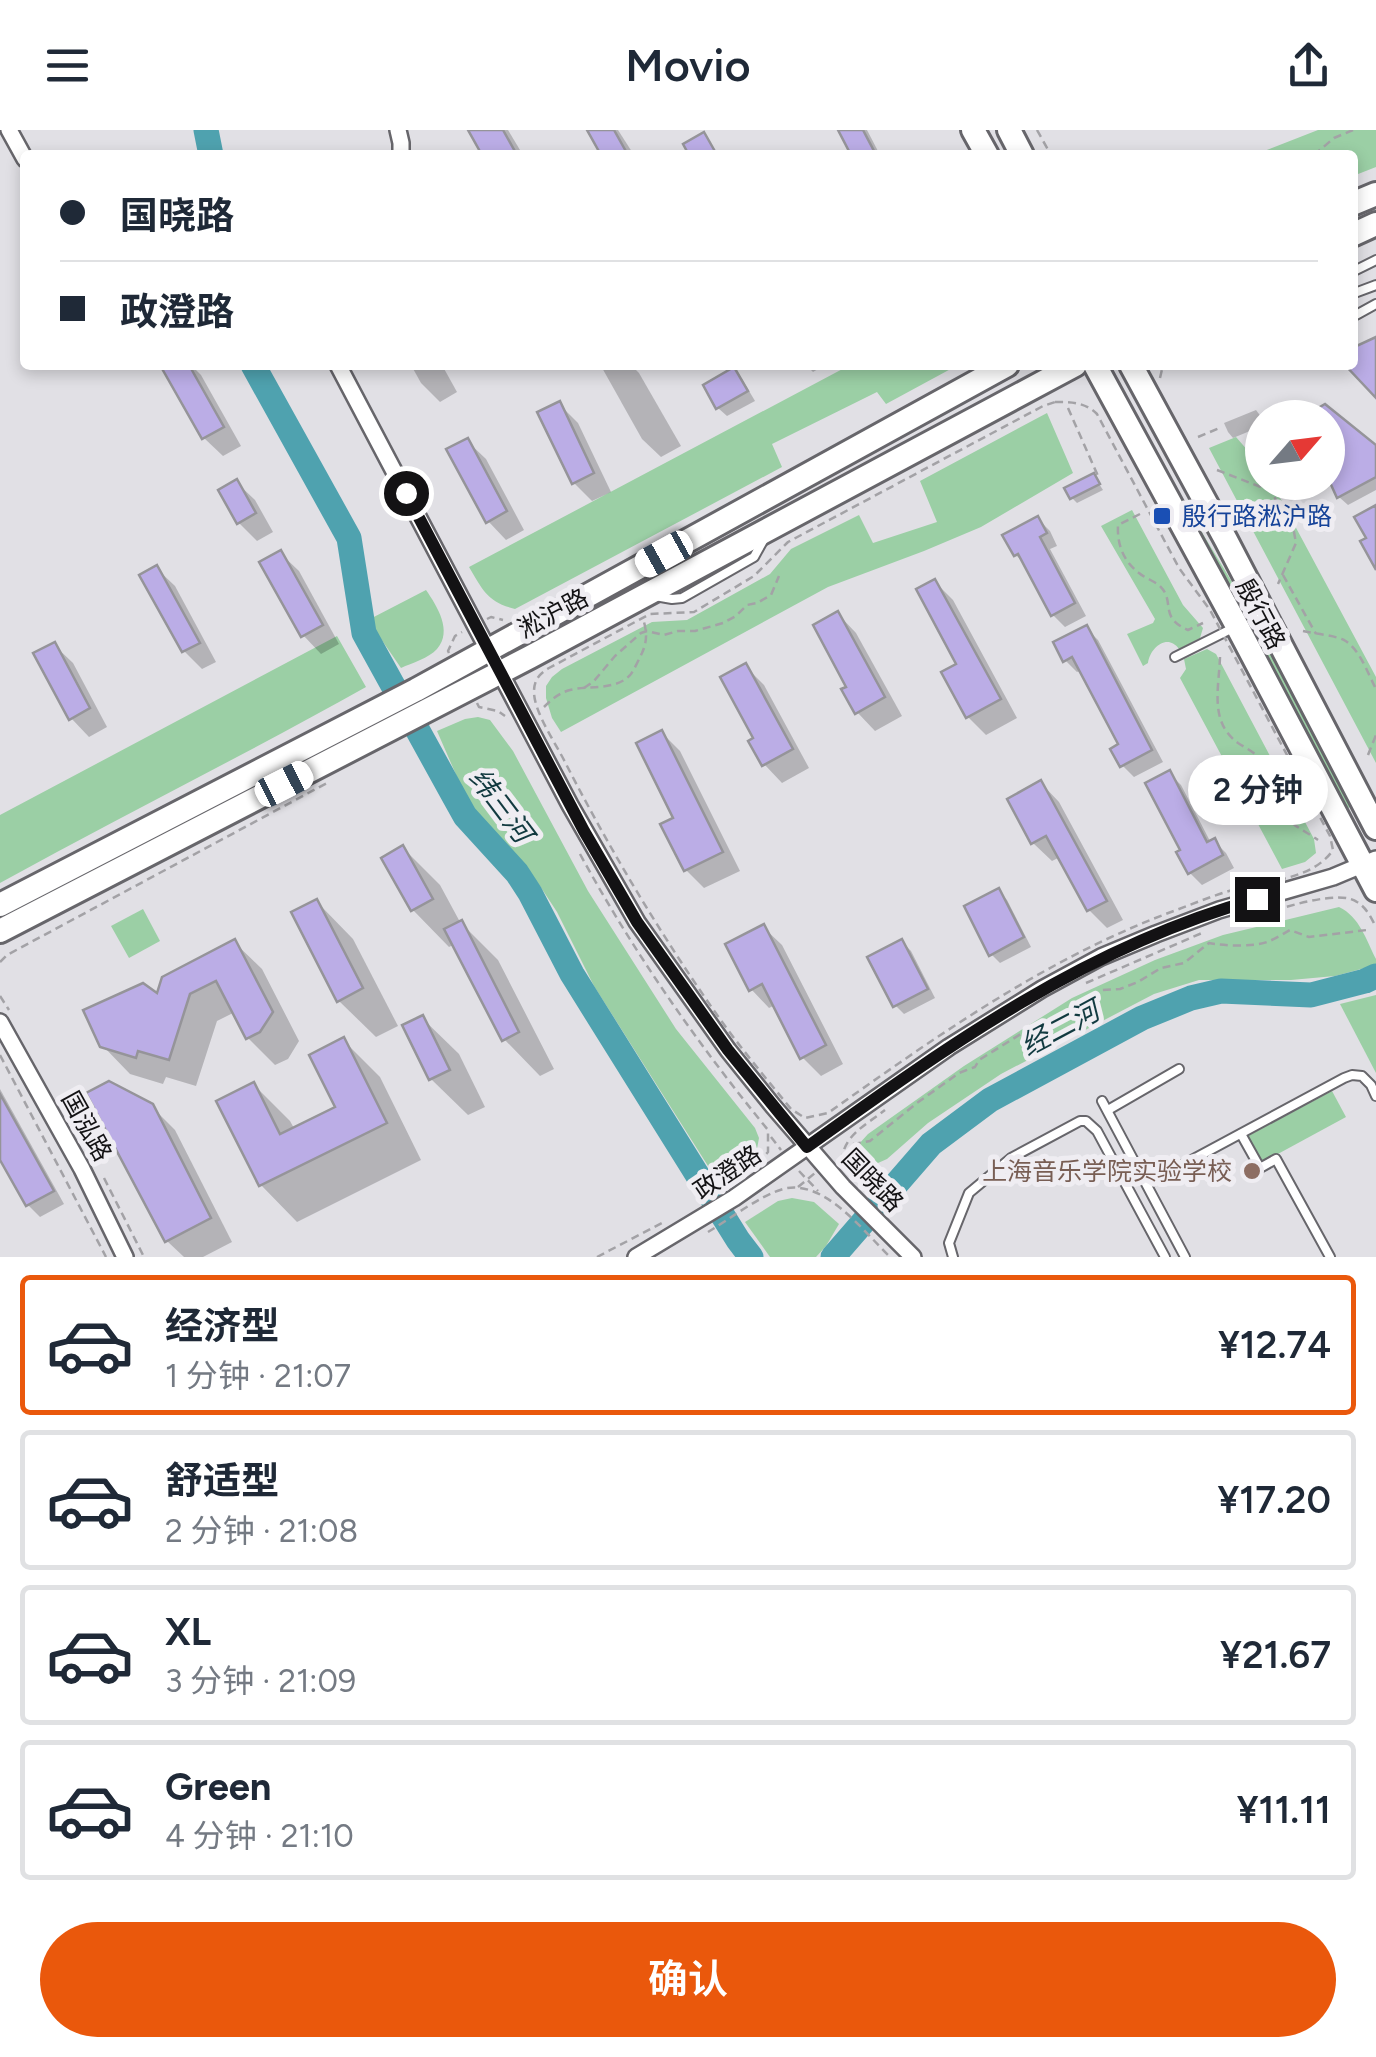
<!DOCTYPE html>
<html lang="zh">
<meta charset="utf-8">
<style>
:root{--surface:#fff;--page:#f2f2f3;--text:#1f2937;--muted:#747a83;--line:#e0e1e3;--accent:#ea580c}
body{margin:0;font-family:Figtree,"Noto Sans SC",sans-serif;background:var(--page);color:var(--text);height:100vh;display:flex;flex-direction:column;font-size:38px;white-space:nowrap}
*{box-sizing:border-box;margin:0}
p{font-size:32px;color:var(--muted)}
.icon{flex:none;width:55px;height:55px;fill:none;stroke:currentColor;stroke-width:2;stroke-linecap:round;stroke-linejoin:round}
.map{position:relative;height:1127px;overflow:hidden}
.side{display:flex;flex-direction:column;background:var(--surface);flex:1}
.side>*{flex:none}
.top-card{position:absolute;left:20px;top:20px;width:1338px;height:220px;border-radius:10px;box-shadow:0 5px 15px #0003;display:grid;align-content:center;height:220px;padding:0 40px;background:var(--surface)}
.needle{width:65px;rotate:62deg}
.buttons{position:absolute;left:1245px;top:270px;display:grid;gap:20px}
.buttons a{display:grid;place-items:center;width:100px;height:100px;border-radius:50%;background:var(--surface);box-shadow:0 5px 15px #0003;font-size:50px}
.end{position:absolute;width:45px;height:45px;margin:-22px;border:12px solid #131214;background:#fff;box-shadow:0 0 0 5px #fff}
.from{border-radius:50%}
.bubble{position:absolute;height:70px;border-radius:35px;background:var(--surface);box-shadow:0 5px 15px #0003;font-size:32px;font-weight:600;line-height:70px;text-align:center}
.car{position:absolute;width:30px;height:60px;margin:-30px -15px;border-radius:12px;box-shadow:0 0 8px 2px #0007;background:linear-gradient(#fff 24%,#345 0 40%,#fff 0 76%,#345 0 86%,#fff 0)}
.top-card b{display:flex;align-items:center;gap:35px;height:95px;font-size:38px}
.top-card b+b{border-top:2px solid var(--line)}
.top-card i{width:25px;height:25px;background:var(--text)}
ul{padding:18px 0 0;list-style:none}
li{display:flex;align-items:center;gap:30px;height:140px;margin:0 20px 15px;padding:0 20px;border:5px solid var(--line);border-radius:10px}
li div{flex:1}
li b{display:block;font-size:38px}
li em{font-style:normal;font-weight:600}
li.active{border-color:var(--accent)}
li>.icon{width:90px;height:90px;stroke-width:1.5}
.button{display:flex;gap:20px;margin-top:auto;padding:20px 40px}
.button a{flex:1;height:115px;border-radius:60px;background:var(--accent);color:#fff;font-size:40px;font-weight:600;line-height:115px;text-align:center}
header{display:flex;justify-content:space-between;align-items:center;height:130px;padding:0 40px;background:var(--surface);font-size:45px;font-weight:600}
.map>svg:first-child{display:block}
.green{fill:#9bcfa5}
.shadow{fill:#0003}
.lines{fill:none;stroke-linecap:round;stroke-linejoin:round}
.river{stroke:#4fa2af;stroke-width:25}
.building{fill:#bbade6;stroke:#959499;stroke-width:2.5}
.lane-casing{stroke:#67666b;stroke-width:12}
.street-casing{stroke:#67666b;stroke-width:20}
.secondary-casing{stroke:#67666b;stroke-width:28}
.path{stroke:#a3a2a6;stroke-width:2.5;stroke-dasharray:8 5;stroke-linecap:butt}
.lane{stroke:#fff;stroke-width:8}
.street{stroke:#fff;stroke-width:15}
.secondary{stroke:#fff;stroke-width:22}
.route{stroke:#131214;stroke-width:12}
.transit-dot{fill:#1a4fb4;stroke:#efedf2;stroke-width:4}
.education-dot{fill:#8d6e63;stroke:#efedf2;stroke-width:4}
.labels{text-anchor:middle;stroke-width:10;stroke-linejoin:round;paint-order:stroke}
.transit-label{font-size:25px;fill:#164399;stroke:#efedf2;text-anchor:start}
.street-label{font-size:25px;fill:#131214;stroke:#efedf2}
.education-label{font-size:25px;fill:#785e54;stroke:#efedf2;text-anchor:end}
.water-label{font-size:28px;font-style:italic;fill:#123a40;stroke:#efedf2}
</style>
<header><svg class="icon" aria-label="menu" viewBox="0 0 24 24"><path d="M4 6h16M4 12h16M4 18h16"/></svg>Movio<svg class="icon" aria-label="share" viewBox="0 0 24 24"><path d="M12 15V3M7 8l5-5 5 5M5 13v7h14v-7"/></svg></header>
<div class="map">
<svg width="1376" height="1127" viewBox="0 0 1376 1127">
<rect width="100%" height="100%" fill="#e1e0e5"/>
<g class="green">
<path d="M 1318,0 L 1376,0 L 1376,37 L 1353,46 L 1352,25 L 1254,25 Z"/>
<path d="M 850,235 L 958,235 L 886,274 L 877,262 L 772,314 L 782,337 L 515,479 C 487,472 483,460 469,437 Z"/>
<path d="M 1129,270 L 1186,376 L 1267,510 L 1355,674 L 1345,680 L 1125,272 Z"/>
<path d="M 1047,283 L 1073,343 L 981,397 L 924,421 L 828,457 L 561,602 L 552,588 L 546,568 L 546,556 L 552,547 L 562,539 L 652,492 L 687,490 L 770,444 L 791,419 L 859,385 L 873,413 L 937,392 L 920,351 Z"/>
<path d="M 1236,307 L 1262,337 L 1262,352 L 1272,353 L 1376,547 L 1376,633 L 1209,318 Z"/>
<path d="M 1132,380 L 1183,475 L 1203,498 L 1200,508 L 1179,519 C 1168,503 1150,517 1148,533 L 1143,536 L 1127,504 L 1153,493 L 1155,489 L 1101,396 Z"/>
<path d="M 426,460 C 437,476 453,501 437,519 C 429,528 412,533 401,538 L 368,490 Z"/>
<path d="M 337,506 L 366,557 C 245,625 121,686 0,753 L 0,685 Z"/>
<path d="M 1207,519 L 1216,524 L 1314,709 L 1316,723 L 1305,732 L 1282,739 L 1180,548 L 1186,539 L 1184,529 Z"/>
<path d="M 478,587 L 490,590 L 513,621 L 588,761 L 676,899 L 755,998 L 759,1008 L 757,1019 L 715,1047 L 594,856 L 557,782 L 540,756 L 519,729 L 471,679 L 437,601 L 465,589 Z"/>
<path d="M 1339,777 C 1360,787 1366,810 1376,829 L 1376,835 L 1335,846 L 1291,850 L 1199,850 L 1154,864 L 1001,944 L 928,993 L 887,1029 L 860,1041 L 851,1032 L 849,1025 L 868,1004 L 964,936 L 1072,868 L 1155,830 L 1223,805 Z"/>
<path d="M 143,779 L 160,811 L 129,828 L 111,796 Z"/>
<path d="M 1376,865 L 1376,943 L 1340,874 Z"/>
<path d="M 1332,961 L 1346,987 L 1261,1033 L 1246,1007 Z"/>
<path d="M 792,1068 L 814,1072 L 839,1094 L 826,1116 L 816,1127 L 770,1127 L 745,1092 L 778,1071 Z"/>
</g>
<g class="shadow">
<path d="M 471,0 L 508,0 L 523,25 L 485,25 Z"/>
<path d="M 590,0 L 618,0 L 634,25 L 604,25 Z"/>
<path d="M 841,0 L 867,0 L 880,25 L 854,25 Z"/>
<path d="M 168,235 L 191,235 L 201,245 L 241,316 L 223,326 L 204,308 L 164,237 Z"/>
<path d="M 411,235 L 442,235 L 457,262 L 440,272 L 421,253 Z"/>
<path d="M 603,235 L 631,235 L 639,243 L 681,316 L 661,327 L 642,309 L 601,236 Z"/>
<path d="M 806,235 L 825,235 L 813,242 Z"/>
<path d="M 734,240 L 742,249 L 755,271 L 727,286 L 718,278 L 706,256 Z"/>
<path d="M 559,274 L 578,293 L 611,362 L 592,371 L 574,353 Z"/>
<path d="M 1325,277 L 1376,318 L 1376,360 L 1348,375 L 1339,367 L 1328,342 L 1328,288 Z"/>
<path d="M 1256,280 L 1262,288 L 1262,296 L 1233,308 L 1228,302 L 1224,293 Z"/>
<path d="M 467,311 L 486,329 L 524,400 L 506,410 L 488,391 Z"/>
<path d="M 1094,346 L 1103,360 L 1077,373 L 1072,368 Z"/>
<path d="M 236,352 L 255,370 L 273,402 L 257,411 L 239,393 Z"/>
<path d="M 1038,389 L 1050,401 L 1057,416 L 1050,419 L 1086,486 L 1065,497 L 1053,485 L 1028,437 L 1016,425 Z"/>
<path d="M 280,423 L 299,441 L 339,514 L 321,524 L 303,505 Z"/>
<path d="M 156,438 L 175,456 L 216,532 L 202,539 L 184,521 Z"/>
<path d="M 935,452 L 953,470 L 1017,588 L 986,605 L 968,587 L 959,535 Z"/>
<path d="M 838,484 L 856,503 L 902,586 L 875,601 L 857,582 L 850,557 Z"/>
<path d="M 1086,498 L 1098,510 L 1163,632 L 1134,647 L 1122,635 L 1121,616 L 1082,540 L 1077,542 L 1065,530 Z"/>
<path d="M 54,515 L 73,533 L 107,597 L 89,607 L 71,588 Z"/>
<path d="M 745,536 L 764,555 L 809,638 L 782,653 L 764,634 L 757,609 Z"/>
<path d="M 662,603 L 680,621 L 740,741 L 704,758 L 686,740 Z"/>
<path d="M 1169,643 L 1181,655 L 1211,713 L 1214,711 L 1226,723 L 1234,738 L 1202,755 L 1190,743 Z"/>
<path d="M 1041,653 L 1059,672 L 1123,790 L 1107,798 L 1089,780 L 1060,727 L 1052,731 L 1033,713 L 1010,670 Z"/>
<path d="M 403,718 L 440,755 L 460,792 L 498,830 L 554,939 L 540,946 L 504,909 L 455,814 L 449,817 L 413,780 Z"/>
<path d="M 998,761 L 1007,770 L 1031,817 L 1000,833 L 991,824 Z"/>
<path d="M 317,772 L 353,809 L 398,896 L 376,907 L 339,871 Z"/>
<path d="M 763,797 L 782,815 L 843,934 L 821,946 L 802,927 L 775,875 L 769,878 L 751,859 Z"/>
<path d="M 234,812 L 262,839 L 299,911 L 288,929 L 275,935 L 248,908 L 235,882 L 217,891 L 196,956 L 166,947 L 163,954 L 130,944 L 102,915 L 158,867 Z"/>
<path d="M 902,812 L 911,821 L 935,868 L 904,884 L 895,875 Z"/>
<path d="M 422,888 L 459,924 L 485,977 L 468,985 L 431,949 Z"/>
<path d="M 343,910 L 380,947 L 421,1030 L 297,1092 L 261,1055 L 254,955 L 290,991 L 295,1000 L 338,978 Z"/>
<path d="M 0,959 L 64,1074 L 40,1087 L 28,1075 L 0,1025 Z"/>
<path d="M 151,976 L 175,1000 L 232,1112 L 203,1127 L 184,1127 L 167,1111 Z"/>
</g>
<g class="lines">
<g class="river">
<path d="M 206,0 L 211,25"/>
<path d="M 253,235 L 349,408 L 364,503 L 455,668 L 465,686 L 517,743 L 530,763 L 572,844 L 738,1110 L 751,1127"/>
<path d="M 833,1127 L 931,1014 L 990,970 L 1142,888 L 1191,868 L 1221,861 L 1311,865 L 1365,851 L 1376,846"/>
</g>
</g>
<g class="building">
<path d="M 468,0 L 503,0 L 517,25 L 482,25 Z"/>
<path d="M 587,0 L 614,0 L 628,25 L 601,25 Z"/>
<path d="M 838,0 L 863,0 L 874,21 L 866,25 L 851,25 Z"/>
<path d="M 704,2 L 717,25 L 689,25 L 683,14 Z"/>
<path d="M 1376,207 L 1376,268 L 1345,235 L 1352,235 L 1352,218 Z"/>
<path d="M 160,235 L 189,235 L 224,297 L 202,309 Z"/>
<path d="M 734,237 L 748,261 L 716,279 L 703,255 Z"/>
<path d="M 560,271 L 594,343 L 572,354 L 537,282 Z"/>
<path d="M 1325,274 L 1376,315 L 1376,347 L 1337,368 L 1328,348 L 1328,288 L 1301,288 Z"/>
<path d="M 468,308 L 507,381 L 486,393 L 446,319 Z"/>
<path d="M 1094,343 L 1100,354 L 1070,369 L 1064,358 Z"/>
<path d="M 237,349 L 256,383 L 237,394 L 218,360 Z"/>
<path d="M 1376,375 L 1376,440 L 1360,411 L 1366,408 L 1354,387 Z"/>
<path d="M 1038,386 L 1047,403 L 1040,407 L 1075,473 L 1051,486 L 1018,424 L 1014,426 L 1002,405 Z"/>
<path d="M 281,420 L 323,495 L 301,507 L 259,432 Z"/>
<path d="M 157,435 L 200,513 L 182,522 L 139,445 Z"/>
<path d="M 935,449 L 1001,569 L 966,588 L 941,542 L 956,534 L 916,459 Z"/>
<path d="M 838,481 L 885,567 L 855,584 L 841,559 L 846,557 L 813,495 Z"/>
<path d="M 1087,495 L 1152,620 L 1120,637 L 1110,619 L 1118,614 L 1072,527 L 1063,532 L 1053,512 Z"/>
<path d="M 55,512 L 90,578 L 69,590 L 33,523 Z"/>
<path d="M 746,533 L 793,619 L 762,636 L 748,611 L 753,608 L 720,547 Z"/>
<path d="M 662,600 L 723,722 L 684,741 L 660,694 L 673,688 L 636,613 Z"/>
<path d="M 1170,640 L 1207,712 L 1215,708 L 1223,725 L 1188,744 L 1176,722 L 1180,720 L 1145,653 Z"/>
<path d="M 1041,650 L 1107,771 L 1087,781 L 1046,706 L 1031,714 L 1007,669 Z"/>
<path d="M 403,715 L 433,769 L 411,781 L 381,728 Z"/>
<path d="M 999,758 L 1024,807 L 989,826 L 964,776 Z"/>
<path d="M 317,769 L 363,858 L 337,872 L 291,782 Z"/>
<path d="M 462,790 L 519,902 L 502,911 L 444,799 Z"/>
<path d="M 764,794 L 826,915 L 800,929 L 762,854 L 749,861 L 725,814 Z"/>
<path d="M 235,809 L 273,882 L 260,902 L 246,909 L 216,851 L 190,864 L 169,930 L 138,921 L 136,928 L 100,917 L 83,880 L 143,853 L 157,863 L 162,847 Z"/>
<path d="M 902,809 L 928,859 L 893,877 L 867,827 Z"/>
<path d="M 423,885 L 450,940 L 429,950 L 402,895 Z"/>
<path d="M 344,907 L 387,993 L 259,1056 L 216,971 L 254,952 L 280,1004 L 335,977 L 309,925 Z"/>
<path d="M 109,951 L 153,974 L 211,1088 L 165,1112 L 86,963 Z"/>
<path d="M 0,964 L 54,1061 L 26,1076 L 0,1030 Z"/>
</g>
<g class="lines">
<g class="lane-casing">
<g id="lane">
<path d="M 1352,142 L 1376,130"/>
<path d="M 1352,164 L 1376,155"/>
<path d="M 1352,183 L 1356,185 L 1376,174"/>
<path d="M 655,466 L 672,469 L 682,468 L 754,427 L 764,409"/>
<path d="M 1175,527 L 1233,498"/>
<path d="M 1102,971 L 1185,1127"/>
<path d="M 1108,980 L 1179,939"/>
<path d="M 1241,1004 L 1260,1038 L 1276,1029 L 1330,1127"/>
<path d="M 1147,1054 L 1344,948 L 1352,945 L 1362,946 L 1371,955 L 1376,966"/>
<path d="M 953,1127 L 949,1113 L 969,1063 L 1011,1028 L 1080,991 L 1086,991 L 1097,1001 L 1165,1127"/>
</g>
</g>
<g class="street-casing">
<g id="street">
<path d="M 9,0 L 25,29"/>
<path d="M 398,0 L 401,13 L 401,25"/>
<path d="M 338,235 L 570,675 L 637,792 L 728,920 L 773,976 L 843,1057 L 913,1127"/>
<path d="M 0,892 L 82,1039 L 125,1127"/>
<path d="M 636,1127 L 734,1068 L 949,917 L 1042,859 L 1101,827 L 1156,804 L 1219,780 L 1333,747 L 1376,729"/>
</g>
</g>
<g class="secondary-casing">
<g id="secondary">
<path d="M 973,0 L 987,25"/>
<path d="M 1009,0 L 1022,25"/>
<path d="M 1352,74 L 1376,64"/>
<path d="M 1352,105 L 1376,94"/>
<path d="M 1095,235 L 1237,496 L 1376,760"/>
<path d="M 1131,235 L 1226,410 L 1376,698"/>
<path d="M 0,775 L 416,560 L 1007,235"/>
<path d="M 0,801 L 530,527 L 1075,235"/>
</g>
</g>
<g class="path">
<path d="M 1037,0 L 1051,25"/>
<path d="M 1314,25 L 1334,8 L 1353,0"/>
<path d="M 1160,248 L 1163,235"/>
<path d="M 1055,272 C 1071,272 1085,272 1097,284 L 1179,438 L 1210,480 L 1330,706 L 1333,720 C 1312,751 1262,751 1229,761 C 1209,767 1190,775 1171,782 C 1045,829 937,906 828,983 L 805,988 L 791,979 C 765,947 738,915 715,882 C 659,802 609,718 565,632 C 556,614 534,582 534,562 C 534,550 539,544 549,538 L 650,484 L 694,482 L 754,446 L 788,412 L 1043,276 Z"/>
<path d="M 1068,278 L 1098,346"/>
<path d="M 1198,307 L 1222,297"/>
<path d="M 1217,340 L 1271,361 L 1294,402 L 1296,413 L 1278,454"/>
<path d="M 1140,384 L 1118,395 C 1117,414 1123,431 1139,443 C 1145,448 1154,451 1160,456 C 1176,472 1158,487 1188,500 L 1203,493"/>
<path d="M 1283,445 L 1316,504"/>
<path d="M 487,489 L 491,487 L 503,490"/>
<path d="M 1303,501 C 1316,504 1333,505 1344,510 C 1360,519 1368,544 1376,559"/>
<path d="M 449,523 L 448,521 L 455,506 L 462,502"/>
<path d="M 1220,527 C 1219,558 1209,592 1238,613 C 1249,620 1261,626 1268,637 C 1274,649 1270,664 1276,675 C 1282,690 1305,701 1318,710"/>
<path d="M 584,558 L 594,551 L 615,526 L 641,503 L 647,501 L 664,505 L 678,501 L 695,501 L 723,493 L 736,486 L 747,475 L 757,473 L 771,465 L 779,446"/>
<path d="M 477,573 L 479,577 L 498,581 L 505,586"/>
<path d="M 544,577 C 552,569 559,563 570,560 C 589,555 617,561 631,544 C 635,538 639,529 642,523 C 647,512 647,503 644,492"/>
<path d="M 1368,625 L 1376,605"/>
<path d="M 580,724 C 634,823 697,913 768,1000 L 768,1022 L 761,1030"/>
<path d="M 1262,784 C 1283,778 1339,759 1357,772 C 1367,778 1371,788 1376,797"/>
<path d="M 0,832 L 7,825 L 327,653"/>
<path d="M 1086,853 L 1202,803"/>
<path d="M 0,866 L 9,880"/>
<path d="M 0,925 L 106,1127"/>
<path d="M 771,1007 L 781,1020"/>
<path d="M 853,1014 L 870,1011 L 917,973 L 959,943 L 975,937 L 979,930 L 1040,892 L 1085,877 L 1101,860 L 1120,859 L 1138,852 L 1161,838 L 1184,833 L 1209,813 C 1224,816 1254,817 1267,812 C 1275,809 1283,804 1290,800 L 1309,807 L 1367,800"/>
<path d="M 842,1032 C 842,1006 866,995 885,980"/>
<path d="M 799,1041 L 818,1061"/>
<path d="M 104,1048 L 144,1127"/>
<path d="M 798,1057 L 815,1043"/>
<path d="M 708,1102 C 730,1089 759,1066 783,1059 C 824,1048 864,1102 890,1127"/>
<path d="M 597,1127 L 662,1093"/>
</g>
<use href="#lane" class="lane"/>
<use href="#street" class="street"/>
<use href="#secondary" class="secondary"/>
</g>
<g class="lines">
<path class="route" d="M 406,363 L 584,701 L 637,792 L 728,920 L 807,1017 C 949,915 1087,816 1257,769"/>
</g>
<rect class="transit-dot" x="1152" y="376" width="20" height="20" rx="5"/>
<circle class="education-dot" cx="1252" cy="1041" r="10"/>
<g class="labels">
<g class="transit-label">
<text x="1182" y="395">殷行路淞沪路</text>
</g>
<g class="street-label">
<text transform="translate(553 483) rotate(-28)" y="9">淞沪路</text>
<text transform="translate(1261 484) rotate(62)" y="9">殷行路</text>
<text transform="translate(87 996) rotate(61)" y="9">国泓路</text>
<text transform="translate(727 1042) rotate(-34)" y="9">政澄路</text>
<text transform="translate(873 1050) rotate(46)" y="9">国晓路</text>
</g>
<g class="education-label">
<text x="1232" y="1050">上海音乐学院实验学校</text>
</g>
<g class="water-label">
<text transform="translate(501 675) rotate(53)" y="10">纬三河</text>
<text transform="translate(1060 898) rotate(-28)" y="10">经二河</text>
</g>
</g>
</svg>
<div class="buttons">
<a><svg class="needle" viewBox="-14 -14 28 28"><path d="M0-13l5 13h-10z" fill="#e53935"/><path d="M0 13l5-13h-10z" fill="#747a83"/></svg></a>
</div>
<i class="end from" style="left:406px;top:363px"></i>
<i class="end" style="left:1257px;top:769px"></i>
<div class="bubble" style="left:1188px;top:625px;width:140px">2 分钟</div>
<i class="car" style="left:664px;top:424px;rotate:241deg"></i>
<i class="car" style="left:284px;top:654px;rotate:63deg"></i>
<div class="top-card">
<b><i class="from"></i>国晓路</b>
<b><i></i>政澄路</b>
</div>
</div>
<section class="side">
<ul>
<li class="active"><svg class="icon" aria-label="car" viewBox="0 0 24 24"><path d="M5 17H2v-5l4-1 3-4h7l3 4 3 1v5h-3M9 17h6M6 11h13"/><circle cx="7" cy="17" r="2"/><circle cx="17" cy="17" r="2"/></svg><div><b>经济型</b><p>1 分钟 · 21:07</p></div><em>¥12.74</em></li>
<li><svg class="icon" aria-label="car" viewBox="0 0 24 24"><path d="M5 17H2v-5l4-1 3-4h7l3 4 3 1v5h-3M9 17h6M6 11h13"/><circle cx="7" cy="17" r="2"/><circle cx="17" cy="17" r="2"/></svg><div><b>舒适型</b><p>2 分钟 · 21:08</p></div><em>¥17.20</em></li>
<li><svg class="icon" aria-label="car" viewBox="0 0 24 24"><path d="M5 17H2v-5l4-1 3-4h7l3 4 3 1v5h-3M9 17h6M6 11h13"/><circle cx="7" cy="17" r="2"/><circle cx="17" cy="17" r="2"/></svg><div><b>XL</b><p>3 分钟 · 21:09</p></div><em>¥21.67</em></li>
<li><svg class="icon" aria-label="car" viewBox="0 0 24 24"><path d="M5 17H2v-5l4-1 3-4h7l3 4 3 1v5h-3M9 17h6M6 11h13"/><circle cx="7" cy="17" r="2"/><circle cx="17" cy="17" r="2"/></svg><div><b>Green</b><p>4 分钟 · 21:10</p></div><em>¥11.11</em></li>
</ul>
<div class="button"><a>确认</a></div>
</section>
